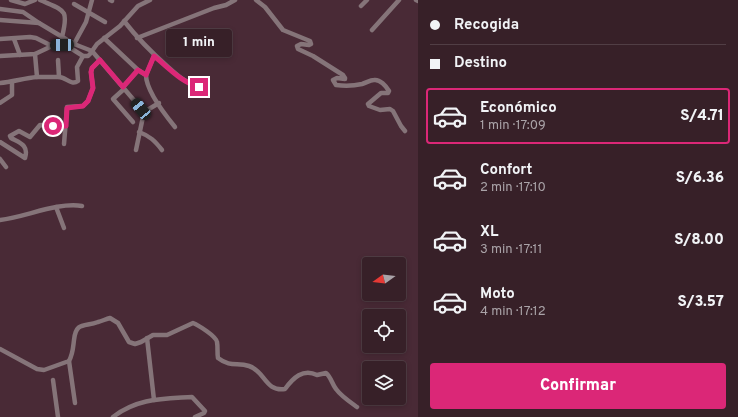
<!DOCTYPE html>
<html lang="es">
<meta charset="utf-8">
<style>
:root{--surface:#372028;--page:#3e2830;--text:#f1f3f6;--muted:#aaa3a8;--line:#513e45;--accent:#db2777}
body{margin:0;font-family:Overpass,sans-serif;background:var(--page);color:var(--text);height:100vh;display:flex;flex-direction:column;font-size:15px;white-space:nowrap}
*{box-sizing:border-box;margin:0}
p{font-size:13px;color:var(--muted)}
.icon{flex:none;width:22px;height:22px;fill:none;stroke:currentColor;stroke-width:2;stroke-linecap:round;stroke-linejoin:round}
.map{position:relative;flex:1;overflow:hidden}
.side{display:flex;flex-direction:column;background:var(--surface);width:320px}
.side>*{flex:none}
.hud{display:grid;align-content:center;height:88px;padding:0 12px;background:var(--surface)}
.needle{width:26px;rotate:255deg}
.controls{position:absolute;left:362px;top:257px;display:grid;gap:8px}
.controls a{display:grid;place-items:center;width:44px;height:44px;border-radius:4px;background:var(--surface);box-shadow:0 2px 6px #0003,0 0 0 1px var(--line);font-size:20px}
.end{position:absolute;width:18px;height:18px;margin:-9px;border:5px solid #db2777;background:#fff;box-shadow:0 0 0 2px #fff}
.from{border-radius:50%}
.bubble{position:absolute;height:28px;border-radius:4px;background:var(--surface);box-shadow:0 2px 6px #0003,0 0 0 1px var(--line);font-size:13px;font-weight:800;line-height:28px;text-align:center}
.car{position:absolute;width:12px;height:24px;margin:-12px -6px;border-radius:5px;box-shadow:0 0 3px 1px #0007;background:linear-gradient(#222 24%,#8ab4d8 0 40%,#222 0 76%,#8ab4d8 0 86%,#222 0)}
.hud b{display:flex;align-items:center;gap:14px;height:38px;font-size:15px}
.hud b+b{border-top:1px solid var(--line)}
.hud i{width:10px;height:10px;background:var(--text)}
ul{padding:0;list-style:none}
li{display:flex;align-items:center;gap:12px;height:56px;margin:0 8px 6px;padding:0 4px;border:2px solid transparent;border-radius:4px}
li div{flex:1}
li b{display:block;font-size:15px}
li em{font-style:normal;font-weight:800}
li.active{border-color:var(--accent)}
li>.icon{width:36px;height:36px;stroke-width:1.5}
.cta{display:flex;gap:8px;margin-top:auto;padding:8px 12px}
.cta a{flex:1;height:46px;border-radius:4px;background:var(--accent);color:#fff;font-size:16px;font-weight:800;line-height:46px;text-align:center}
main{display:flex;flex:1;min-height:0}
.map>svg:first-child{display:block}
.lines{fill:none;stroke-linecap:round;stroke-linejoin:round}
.minor{stroke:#857479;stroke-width:4.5}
.route{stroke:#db2777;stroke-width:5}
</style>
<main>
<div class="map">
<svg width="418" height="417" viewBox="0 0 418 417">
<rect width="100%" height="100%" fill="#492a36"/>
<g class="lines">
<g class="minor">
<path d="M 11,0 L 25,4 L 35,0"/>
<path d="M 40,0 C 65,11 69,9 62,37"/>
<path d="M 110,0 L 112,1"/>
<path d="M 256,0 L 265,7 L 283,30 L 310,41 L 311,44 L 309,45 L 301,44 L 297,46 L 298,49 L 313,56 L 343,75 L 345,78 L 345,79 L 337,78 L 333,80 L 336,85 C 344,86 353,86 362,84 C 366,83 370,80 374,80 C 380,79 386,86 389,91 L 388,93 L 381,93 L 368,104 L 369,106 L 380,110 L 390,109 L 393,111 L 401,126 L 405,131"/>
<path d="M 416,0 L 418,1"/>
<path d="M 74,4 L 105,22"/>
<path d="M 361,6 L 367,0"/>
<path d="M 0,9 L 23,12 L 39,23"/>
<path d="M 0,20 L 39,23 L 74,44 L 92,51 L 144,112 L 136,150"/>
<path d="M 124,21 C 138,39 151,52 168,67 C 178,76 186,83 199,87"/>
<path d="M 372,30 L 399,0"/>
<path d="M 104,38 L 138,70 L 123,87"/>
<path d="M 137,38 L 214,8 L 226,5 L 235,0"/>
<path d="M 0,39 L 30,37 L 36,38 L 52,46"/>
<path d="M 14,39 L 20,55"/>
<path d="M 74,44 L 86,22 L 92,0"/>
<path d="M 35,54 L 37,77"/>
<path d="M 0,56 L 35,54 L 52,46 L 62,45 L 72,49 L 83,56 L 88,56 L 90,54 L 97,44 L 120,26 L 138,6 L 150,0"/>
<path d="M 58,60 L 59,77"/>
<path d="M 138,70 L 146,75 L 154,56"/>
<path d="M 146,75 C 146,90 166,116 175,127"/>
<path d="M 0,83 C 12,82 25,78 37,77 C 44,77 52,77 59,77 C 66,77 71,86 78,81 L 77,67 L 83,56"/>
<path d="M 124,89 L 113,99 L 133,122"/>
<path d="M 0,103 L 12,95 L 12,82"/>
<path d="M 144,112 L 159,103"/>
<path d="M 139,132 C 150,136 155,141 162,150"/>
<path d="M 0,142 L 25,158 C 29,145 20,143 11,138 L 10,136 L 19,131 L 30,137 L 40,125 L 66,126"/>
<path d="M 64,144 L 67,107 L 83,106 L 88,101 L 93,88 L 91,72 L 92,68 L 100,60"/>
<path d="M 0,159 L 6,167"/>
<path d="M 56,207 L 64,228"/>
<path d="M 0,220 C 26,217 57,202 82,206"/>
<path d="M 147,338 L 154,400"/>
<path d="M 0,349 L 37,369 L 44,370 L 69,361 C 73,354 73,348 74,340 C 76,321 85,327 98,322 C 102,321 106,319 110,318 L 118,323 L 129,342 L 135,344 L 141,342 L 153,335 L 167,335 L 193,323 C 198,325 216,336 217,342 C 218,347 217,353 218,358 C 231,368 237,362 249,366 C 265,371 265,392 285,389 C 293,378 303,368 317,375 L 326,373 C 331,377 332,384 336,389 C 341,396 350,402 357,407"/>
<path d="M 69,361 L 75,403"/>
<path d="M 53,380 L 58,417"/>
<path d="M 113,417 C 138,398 162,399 192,397 L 205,411 L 204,413 L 195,417"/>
</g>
</g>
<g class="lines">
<path class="route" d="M 53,126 L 66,126 L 67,108 L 83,106 L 88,101 L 93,88 L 91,72 L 92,68 L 100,60 L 123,87 L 138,70 L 146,75 L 154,56 C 169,68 181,82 199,87"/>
</g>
</svg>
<div class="controls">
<a><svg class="needle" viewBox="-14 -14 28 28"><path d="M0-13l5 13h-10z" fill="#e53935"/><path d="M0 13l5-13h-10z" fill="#aaa3a8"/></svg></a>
<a><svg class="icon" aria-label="locate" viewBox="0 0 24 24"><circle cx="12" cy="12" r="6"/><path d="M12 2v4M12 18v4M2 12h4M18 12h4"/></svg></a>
<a><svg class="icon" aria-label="layers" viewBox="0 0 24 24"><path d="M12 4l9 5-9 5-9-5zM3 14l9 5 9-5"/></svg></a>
</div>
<i class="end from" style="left:53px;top:126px"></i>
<i class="end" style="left:199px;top:87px"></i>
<div class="bubble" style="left:166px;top:29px;width:66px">1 min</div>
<i class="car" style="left:62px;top:45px;rotate:269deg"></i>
<i class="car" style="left:141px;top:109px;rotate:321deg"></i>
</div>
<section class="side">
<div class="hud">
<b><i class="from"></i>Recogida</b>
<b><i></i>Destino</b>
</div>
<ul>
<li class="active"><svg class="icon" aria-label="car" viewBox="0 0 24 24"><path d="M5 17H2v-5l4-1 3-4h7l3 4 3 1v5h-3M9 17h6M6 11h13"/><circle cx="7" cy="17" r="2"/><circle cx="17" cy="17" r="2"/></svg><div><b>Económico</b><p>1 min · 17:09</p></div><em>S/4.71</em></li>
<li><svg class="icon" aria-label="car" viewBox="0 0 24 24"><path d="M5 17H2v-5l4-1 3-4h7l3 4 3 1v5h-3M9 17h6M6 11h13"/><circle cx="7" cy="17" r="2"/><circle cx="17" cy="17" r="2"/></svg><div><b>Confort</b><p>2 min · 17:10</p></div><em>S/6.36</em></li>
<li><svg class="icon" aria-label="car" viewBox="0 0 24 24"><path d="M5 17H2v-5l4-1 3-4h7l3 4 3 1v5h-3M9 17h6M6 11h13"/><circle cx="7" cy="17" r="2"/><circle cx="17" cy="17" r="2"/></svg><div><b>XL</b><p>3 min · 17:11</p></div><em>S/8.00</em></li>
<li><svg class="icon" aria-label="car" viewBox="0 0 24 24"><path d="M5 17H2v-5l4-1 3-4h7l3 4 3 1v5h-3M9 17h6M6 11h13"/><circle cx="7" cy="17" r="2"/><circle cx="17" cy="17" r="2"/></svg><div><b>Moto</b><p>4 min · 17:12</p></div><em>S/3.57</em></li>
</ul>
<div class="cta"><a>Confirmar</a></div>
</section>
</main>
